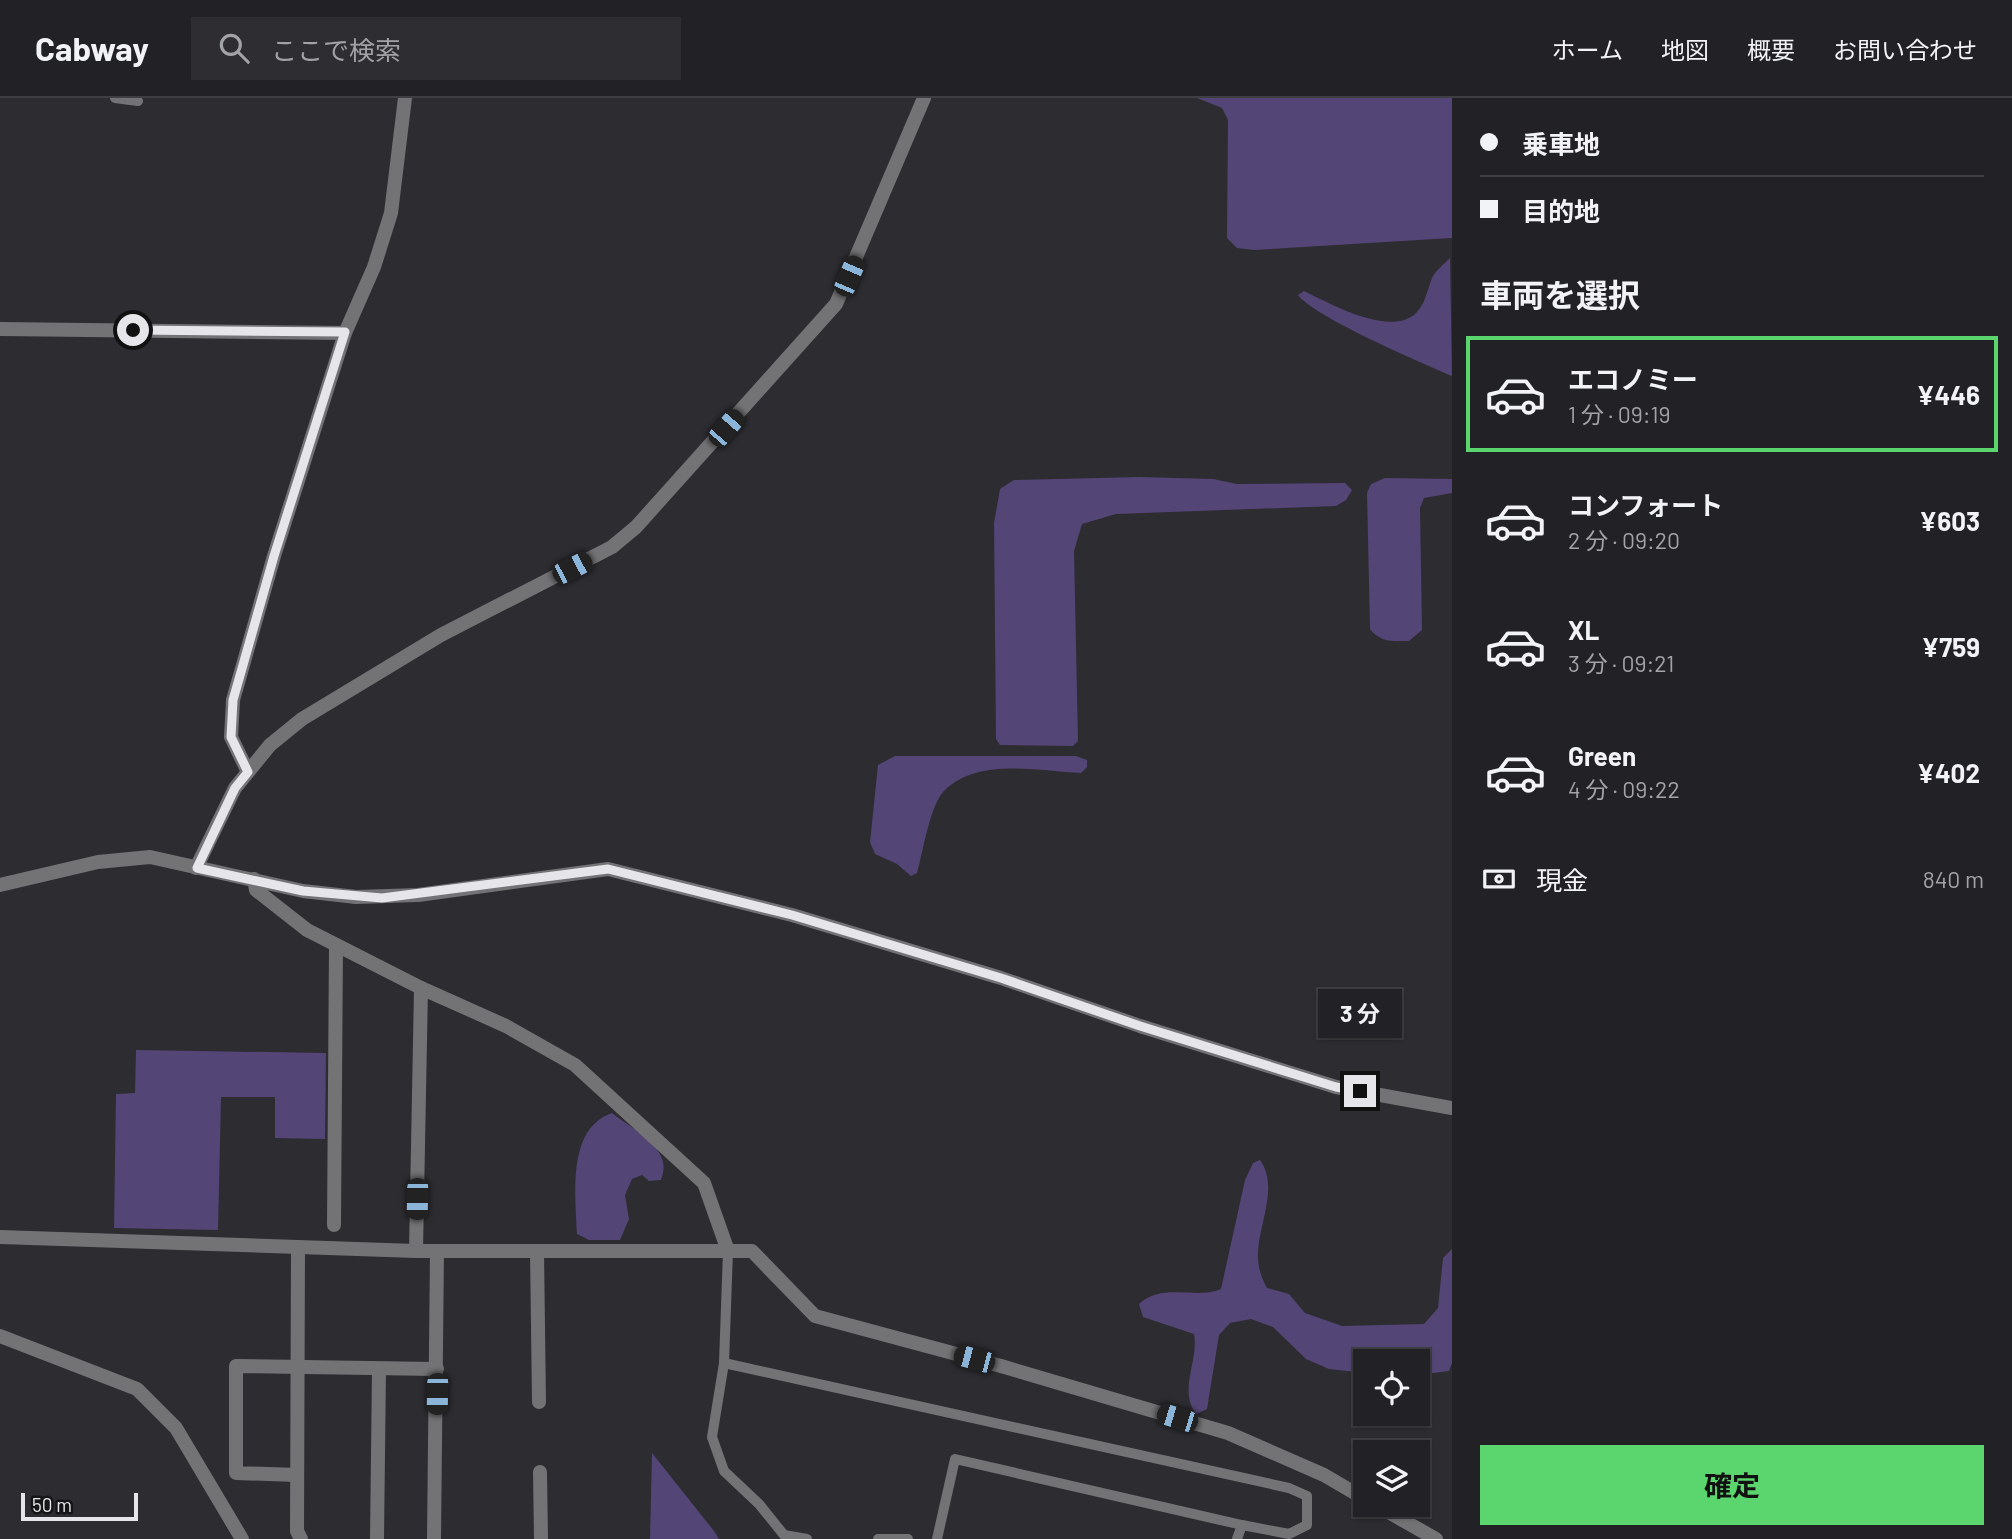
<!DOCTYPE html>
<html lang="ja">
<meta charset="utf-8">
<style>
:root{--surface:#222125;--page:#2e2e32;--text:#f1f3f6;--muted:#a2a3a7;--line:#3f3e42;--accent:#5bd56e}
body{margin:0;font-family:Barlow,"Noto Sans JP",sans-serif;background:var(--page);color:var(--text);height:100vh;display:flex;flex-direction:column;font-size:26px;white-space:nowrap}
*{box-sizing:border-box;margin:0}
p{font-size:23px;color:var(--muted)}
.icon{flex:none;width:38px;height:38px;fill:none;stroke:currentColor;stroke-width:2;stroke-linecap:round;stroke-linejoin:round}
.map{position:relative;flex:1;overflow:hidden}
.details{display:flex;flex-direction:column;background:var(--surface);width:560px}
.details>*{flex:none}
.guide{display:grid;align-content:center;height:154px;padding:0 28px;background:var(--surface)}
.buttons{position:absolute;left:1353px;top:1251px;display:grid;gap:14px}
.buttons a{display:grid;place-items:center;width:77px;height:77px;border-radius:0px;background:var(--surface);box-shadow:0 2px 5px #0004,0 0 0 2px var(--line);font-size:35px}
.scale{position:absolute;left:21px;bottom:18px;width:117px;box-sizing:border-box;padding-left:7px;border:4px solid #e6e5e9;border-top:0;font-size:19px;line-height:24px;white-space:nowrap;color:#e6e5e9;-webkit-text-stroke:5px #151517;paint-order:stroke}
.end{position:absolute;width:32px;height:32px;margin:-16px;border:9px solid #e6e5e9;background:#111;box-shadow:0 0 0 4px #111}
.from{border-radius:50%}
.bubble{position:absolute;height:49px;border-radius:0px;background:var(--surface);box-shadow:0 2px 5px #0004,0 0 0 2px var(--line);font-size:23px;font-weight:700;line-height:49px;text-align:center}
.car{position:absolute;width:21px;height:42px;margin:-21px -10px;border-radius:9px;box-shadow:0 0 5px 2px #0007;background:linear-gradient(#222 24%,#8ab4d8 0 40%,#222 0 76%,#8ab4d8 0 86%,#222 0)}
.guide b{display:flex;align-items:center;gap:24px;height:66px;font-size:26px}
.guide b+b{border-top:2px solid var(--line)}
.guide i{width:18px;height:18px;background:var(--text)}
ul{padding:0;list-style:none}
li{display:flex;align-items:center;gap:21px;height:116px;margin:0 14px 10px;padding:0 14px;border:4px solid transparent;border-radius:0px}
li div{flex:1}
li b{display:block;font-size:26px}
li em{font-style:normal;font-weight:700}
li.selected{border-color:var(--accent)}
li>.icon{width:63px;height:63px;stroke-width:1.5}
h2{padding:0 28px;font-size:32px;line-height:84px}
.pay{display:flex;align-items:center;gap:18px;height:77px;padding:0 28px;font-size:26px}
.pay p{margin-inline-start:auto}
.action{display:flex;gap:14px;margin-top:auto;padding:14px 28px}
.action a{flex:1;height:80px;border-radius:0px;background:var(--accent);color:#111;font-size:28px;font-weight:700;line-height:80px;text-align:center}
header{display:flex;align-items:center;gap:42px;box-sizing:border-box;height:98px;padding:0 35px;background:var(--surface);border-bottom:2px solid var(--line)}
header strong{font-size:33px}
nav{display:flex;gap:38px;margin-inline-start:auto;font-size:24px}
.search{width:490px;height:63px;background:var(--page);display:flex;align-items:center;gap:18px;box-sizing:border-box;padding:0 24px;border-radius:0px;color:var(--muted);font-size:26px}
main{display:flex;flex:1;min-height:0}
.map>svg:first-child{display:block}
.green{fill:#534575}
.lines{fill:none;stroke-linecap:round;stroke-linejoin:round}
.lane{stroke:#737275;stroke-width:10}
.street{stroke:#737275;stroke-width:14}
.route{stroke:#e6e5e9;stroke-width:9}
</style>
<header>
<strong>Cabway</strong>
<div class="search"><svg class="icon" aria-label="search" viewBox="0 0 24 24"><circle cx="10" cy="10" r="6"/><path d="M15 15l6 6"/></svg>ここで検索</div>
<nav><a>ホーム</a><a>地図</a><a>概要</a><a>お問い合わせ</a></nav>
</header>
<main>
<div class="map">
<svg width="1452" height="1441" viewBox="0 0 1452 1441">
<rect width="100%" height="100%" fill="#2d2c31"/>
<g class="green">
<path d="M 1197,0 L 1452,0 L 1452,140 L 1254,152 L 1237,150 L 1227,140 L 1228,22 L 1222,10 Z"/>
<path d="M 1450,160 L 1452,278 C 1422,265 1314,219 1298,197 L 1304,193 C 1329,205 1391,240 1416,215 C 1426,205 1427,192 1432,180 C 1435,173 1444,166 1450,160 Z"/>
<path d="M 1139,379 L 1213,381 L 1237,386 L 1345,385 L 1352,392 L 1346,402 L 1336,408 L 1116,416 L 1082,426 L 1074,453 L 1078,643 L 1073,648 L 1000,647 L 996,641 L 994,425 L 1000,391 L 1014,382 Z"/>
<path d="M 1385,380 L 1452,381 L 1452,395 L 1424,400 L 1420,410 L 1422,532 L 1409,543 C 1393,543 1381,545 1370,531 L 1367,395 L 1371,386 Z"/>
<path d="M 895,658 L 1076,658 L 1087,662 L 1087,669 L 1081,675 C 1039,673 977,659 944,693 C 930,707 923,754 917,775 L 911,778 L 897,766 L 875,756 L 870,744 L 878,667 Z"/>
<path d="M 136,952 L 326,955 L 325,1041 L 275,1040 L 275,999 L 221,999 L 218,1132 L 114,1130 L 116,996 L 135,995 Z"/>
<path d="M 612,1015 C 633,1032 675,1051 661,1082 L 649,1083 L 642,1077 L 632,1081 L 625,1097 L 629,1121 L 620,1142 L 589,1142 L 577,1136 C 576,1098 566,1031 612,1015 Z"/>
<path d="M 1260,1062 C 1282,1093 1252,1135 1259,1169 C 1260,1176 1264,1184 1267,1190 L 1289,1196 L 1305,1215 L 1342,1228 L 1424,1226 L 1438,1210 L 1443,1160 L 1452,1151 L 1452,1265 L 1449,1273 L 1418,1277 L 1418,1264 L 1365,1264 L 1365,1275 L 1329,1271 L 1306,1261 L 1273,1229 L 1251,1221 L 1230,1225 L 1219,1237 L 1207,1311 L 1196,1316 C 1178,1291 1199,1264 1194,1236 L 1143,1219 L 1139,1206 C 1163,1184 1195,1202 1221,1191 L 1245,1082 L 1253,1065 Z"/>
<path d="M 652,1355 L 714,1433 L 719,1441 L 650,1441 Z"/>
</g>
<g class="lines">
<g class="lane">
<path d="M 115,0 L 138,3"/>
<path d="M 728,1153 L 724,1265 L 712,1339 L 724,1373 L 759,1406 L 784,1437 L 807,1441"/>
<path d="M 724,1265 L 1289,1390 L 1307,1398 L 1307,1427 L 1289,1436 L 1242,1427"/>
<path d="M 878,1441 L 908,1441"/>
<path d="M 937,1441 L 955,1361 L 1242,1427 L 1237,1441"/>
</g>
<g class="street">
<path d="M 0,231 L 345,235"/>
<path d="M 248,674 L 231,639 L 233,602 L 274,458 L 345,235 L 374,169 L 391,115 L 405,0"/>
<path d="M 196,770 L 235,690 L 270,647 L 302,621 L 441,537 L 612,449 L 636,429 L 836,206 L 924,0"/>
<path d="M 254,781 L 256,792 L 307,832 L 421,890 L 506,928 L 575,967 L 704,1085 L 728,1153"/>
<path d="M 0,787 L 98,764 L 150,759 L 303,793 L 356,799 L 418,797 L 608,771 L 792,817 L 1001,880 L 1140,928 L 1336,989 L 1452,1010"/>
<path d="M 334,1127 L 336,847"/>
<path d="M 0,1139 L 416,1153 L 752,1153 L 815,1218 L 1001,1268 L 1228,1335 L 1324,1377 L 1365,1401"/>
<path d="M 298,1151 L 297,1433 L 301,1441"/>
<path d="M 416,1153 L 421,890"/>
<path d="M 537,1153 L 539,1304"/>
<path d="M 0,1238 L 137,1291 L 176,1330 L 242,1441"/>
<path d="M 540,1374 L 541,1441"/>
<path d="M 297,1377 L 236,1375 L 236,1268 L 437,1271"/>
<path d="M 1376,1407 L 1436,1441"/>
<path d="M 377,1441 L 379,1271"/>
<path d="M 434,1441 L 437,1153"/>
</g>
</g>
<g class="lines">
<path class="route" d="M 133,232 L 345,234 L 274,458 L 233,602 L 231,639 L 248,674 L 235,690 L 197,770 L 303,793 L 382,800 L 608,771 L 792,817 L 1001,880 L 1140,928 L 1336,989 L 1360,993"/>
</g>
</svg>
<div class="buttons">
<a><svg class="icon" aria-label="locate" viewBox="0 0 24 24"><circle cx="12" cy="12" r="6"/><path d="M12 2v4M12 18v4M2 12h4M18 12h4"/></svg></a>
<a><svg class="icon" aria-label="layers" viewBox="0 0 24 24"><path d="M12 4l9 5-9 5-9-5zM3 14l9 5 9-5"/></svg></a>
</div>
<div class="scale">50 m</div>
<i class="end from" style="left:133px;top:232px"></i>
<i class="end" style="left:1360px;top:993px"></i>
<div class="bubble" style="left:1318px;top:891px;width:84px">3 分</div>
<i class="car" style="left:849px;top:178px;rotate:23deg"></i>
<i class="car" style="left:726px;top:330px;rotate:41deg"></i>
<i class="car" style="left:572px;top:470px;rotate:63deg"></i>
<i class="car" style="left:417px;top:1101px;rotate:181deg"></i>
<i class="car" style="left:974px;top:1261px;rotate:285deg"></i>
<i class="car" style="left:437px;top:1296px;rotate:181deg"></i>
<i class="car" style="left:1177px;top:1320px;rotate:287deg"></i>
</div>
<section class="details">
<div class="guide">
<b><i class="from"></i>乗車地</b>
<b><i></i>目的地</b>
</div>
<h2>車両を選択</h2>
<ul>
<li class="selected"><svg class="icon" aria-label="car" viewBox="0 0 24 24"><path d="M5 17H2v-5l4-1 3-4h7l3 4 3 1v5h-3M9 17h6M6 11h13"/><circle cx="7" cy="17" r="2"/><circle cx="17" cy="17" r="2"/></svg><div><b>エコノミー</b><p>1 分 · 09:19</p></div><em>¥446</em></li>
<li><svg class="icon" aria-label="car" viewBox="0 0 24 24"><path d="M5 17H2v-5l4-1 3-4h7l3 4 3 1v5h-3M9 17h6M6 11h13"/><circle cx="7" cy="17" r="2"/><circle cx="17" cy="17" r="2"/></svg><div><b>コンフォート</b><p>2 分 · 09:20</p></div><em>¥603</em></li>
<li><svg class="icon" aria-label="car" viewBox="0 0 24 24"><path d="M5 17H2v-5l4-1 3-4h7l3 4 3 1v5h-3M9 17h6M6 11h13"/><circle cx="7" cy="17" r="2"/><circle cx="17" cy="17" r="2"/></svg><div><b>XL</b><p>3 分 · 09:21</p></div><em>¥759</em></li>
<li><svg class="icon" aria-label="car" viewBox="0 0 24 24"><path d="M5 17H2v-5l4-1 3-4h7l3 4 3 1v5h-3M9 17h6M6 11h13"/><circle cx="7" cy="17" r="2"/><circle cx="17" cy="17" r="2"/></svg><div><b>Green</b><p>4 分 · 09:22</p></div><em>¥402</em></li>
</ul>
<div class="pay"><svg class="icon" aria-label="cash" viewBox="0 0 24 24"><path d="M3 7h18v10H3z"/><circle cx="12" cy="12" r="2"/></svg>現金<p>840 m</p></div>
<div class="action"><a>確定</a></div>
</section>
</main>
